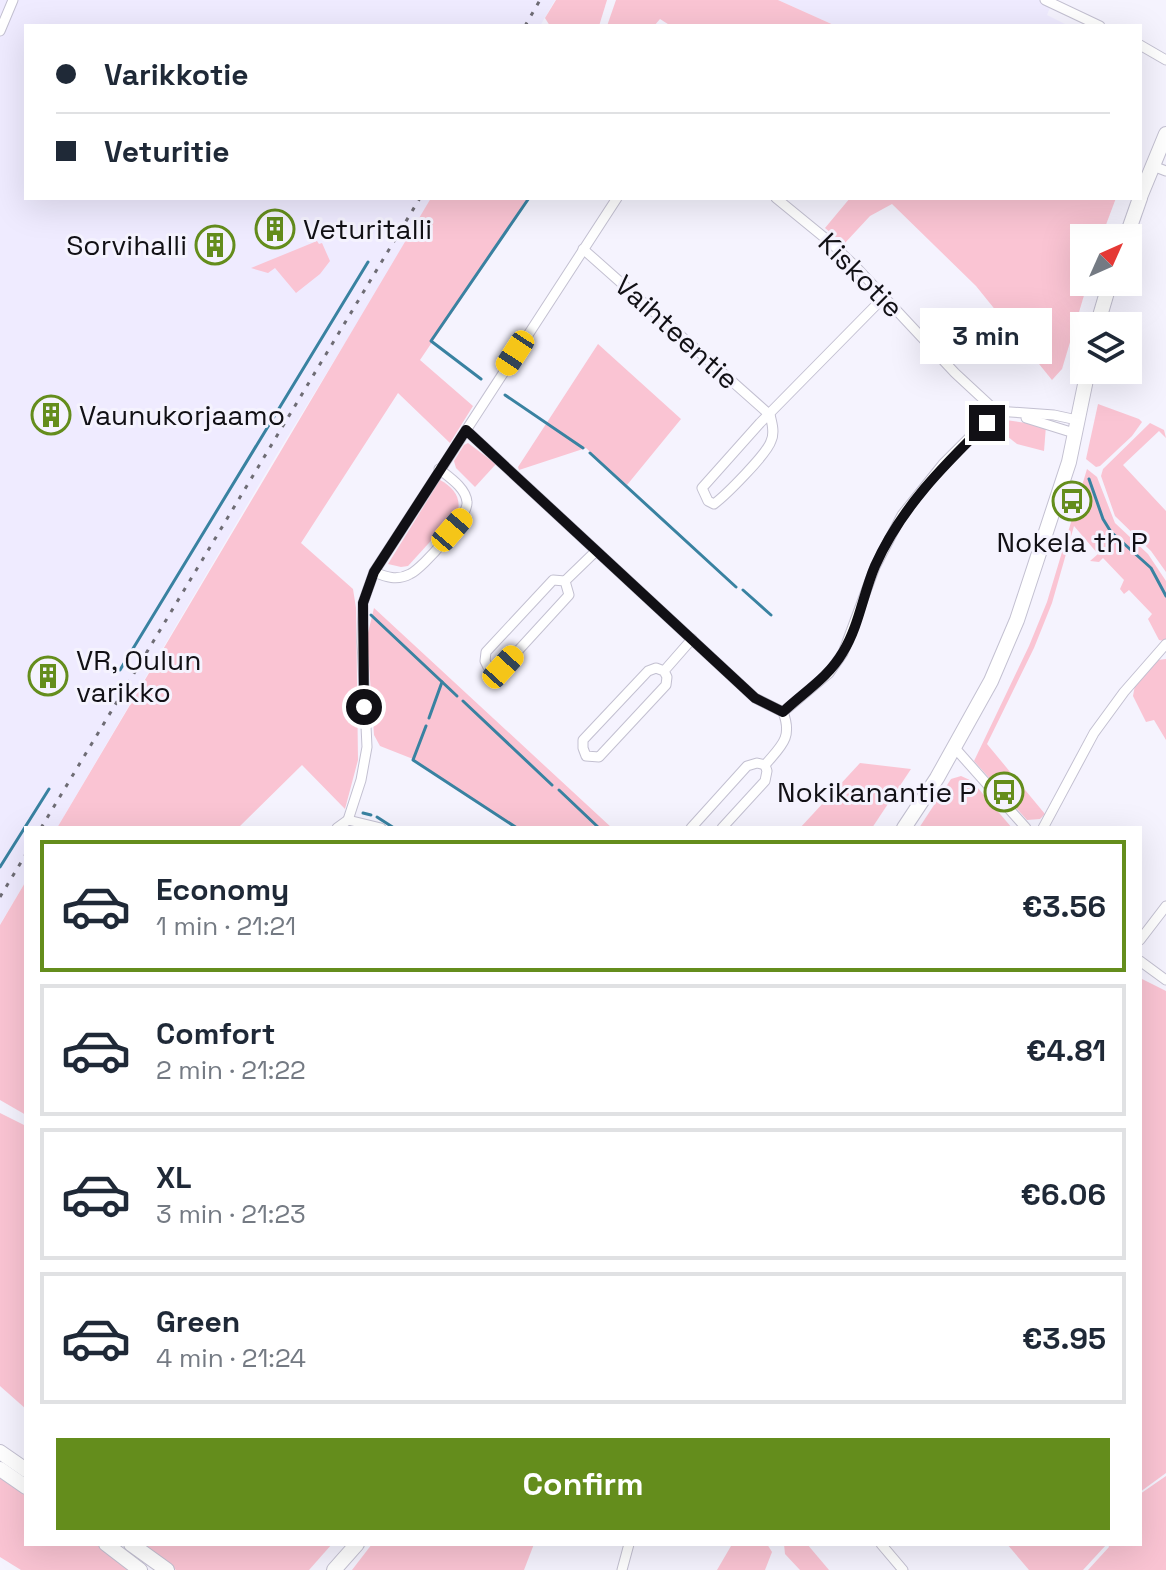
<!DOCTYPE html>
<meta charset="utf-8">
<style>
:root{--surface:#fff;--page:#f6f6f7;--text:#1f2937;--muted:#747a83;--line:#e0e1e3;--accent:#648d1c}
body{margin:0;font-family:"Space Grotesk",sans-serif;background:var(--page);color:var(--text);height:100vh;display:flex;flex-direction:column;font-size:30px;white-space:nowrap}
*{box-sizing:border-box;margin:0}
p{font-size:26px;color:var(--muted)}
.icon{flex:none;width:44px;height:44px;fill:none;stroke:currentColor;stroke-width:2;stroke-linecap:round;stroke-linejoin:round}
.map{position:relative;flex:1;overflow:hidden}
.details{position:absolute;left:24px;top:826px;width:1118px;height:720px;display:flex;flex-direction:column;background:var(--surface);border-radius:0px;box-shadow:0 8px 32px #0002}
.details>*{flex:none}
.banner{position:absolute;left:24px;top:24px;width:1118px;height:176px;border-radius:0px;box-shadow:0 8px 32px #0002;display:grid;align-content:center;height:176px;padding:0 32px;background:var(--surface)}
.needle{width:52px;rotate:45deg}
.buttons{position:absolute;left:1070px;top:224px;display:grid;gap:16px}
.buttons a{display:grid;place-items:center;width:72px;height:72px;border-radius:0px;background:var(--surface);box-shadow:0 8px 32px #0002;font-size:40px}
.end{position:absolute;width:36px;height:36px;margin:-18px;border:10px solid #111015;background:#fff;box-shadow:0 0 0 4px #fff}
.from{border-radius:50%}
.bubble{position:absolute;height:56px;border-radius:0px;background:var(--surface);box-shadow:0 8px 32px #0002;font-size:26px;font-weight:700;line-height:56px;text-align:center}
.car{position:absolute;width:24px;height:48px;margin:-24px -12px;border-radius:10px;box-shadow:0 0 6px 2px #0007;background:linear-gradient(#f5c518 24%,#345 0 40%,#f5c518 0 76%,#345 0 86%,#f5c518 0)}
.banner b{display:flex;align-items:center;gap:28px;height:76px;font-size:30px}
.banner b+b{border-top:2px solid var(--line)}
.banner i{width:20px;height:20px;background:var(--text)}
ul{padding:14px 0 0;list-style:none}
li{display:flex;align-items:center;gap:24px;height:132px;margin:0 16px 12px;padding:0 16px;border:4px solid var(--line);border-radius:0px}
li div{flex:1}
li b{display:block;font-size:30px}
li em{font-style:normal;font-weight:700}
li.active{border-color:var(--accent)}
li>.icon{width:72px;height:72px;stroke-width:1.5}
.primary-button{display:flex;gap:16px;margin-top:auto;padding:16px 32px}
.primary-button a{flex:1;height:92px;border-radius:0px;background:var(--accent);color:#fff;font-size:32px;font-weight:700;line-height:92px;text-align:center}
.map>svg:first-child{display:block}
.built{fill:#efebff}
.green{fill:#fac4d3}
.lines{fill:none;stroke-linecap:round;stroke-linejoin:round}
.stream{stroke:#3982a1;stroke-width:3}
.street-casing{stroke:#c3c0d1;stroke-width:11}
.secondary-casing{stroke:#c3c0d1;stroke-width:16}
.primary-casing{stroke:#c3c0d1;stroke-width:16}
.street{stroke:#fff;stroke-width:9}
.secondary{stroke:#fff;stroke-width:14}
.primary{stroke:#fff;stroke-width:14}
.rail{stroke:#6e6c74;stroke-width:3;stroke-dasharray:4 8;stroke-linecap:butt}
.route{stroke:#111015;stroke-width:10}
.labels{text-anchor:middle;stroke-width:6;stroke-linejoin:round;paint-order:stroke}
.poi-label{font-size:28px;fill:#111015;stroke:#f5f3fe;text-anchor:start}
.street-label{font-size:28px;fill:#111015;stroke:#f5f3fe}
</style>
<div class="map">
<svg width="1166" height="1570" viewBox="0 0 1166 1570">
<rect width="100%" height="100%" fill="#f5f3fe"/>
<g class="built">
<path d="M 0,0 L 555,0 L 540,26 L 26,26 L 26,198 L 434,198 L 277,454 L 57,828 L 26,828 L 26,881 L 0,924 Z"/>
<path d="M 778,0 L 1053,0 L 1047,15 L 1069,26 L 836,26 Z"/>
</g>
<g class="green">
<path d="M 556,0 L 607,0 L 599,26 L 550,26 L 545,18 Z"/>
<path d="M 616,0 L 778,0 L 836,26 L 671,26 L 660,19 L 654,26 L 607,26 Z"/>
<path d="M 431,198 L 530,198 L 420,360 L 473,406 L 450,443 L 398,393 L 301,543 L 353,589 L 356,608 L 358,760 L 345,809 L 302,765 L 238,828 L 57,828 Z"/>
<path d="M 850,198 L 1116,198 L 1101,238 L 1084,238 L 1084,282 L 1088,282 L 1062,369 L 1052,380 L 976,286 L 892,204 L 870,216 L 844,244 L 825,228 Z"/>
<path d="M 317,241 L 319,244 L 322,243 L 330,261 L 320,274 L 296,293 L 275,268 L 268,273 L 251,268 Z"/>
<path d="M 598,344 L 681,419 L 627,485 L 586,448 L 519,470 L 518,467 Z"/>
<path d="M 1098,404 L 1139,419 L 1142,422 L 1132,436 L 1100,466 L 1096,467 L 1086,459 Z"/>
<path d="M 1006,420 L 1046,426 L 1044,451 L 1017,444 L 998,429 Z"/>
<path d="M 1150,423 L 1164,430 L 1166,438 L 1159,431 L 1123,465 L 1166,511 L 1166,572 L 1151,551 L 1115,516 L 1101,476 L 1103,469 Z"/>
<path d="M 468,443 L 496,464 L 475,487 L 456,468 L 454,461 L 464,445 Z"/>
<path d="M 1087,469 L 1097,477 L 1115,523 L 1148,554 L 1166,581 L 1166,639 L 1164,641 L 1159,640 L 1148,619 L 1152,614 L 1129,590 L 1124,594 L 1120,589 L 1124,580 L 1103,558 L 1099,562 L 1090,561 L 1098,554 L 1074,526 L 1052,603 L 1034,648 L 987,744 L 1045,814 L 1040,819 L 1027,820 L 974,761 L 1029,646 L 1047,602 Z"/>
<path d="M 440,480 C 453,487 461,497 458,511 L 408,566 L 401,567 L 388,564 Z"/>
<path d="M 374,608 L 612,828 L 518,828 L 413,759 L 380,746 L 374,735 L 367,637 Z"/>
<path d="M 1166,659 L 1166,740 L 1154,720 L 1146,722 L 1133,696 L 1135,685 L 1158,660 Z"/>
<path d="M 860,763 L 911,769 L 872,828 L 800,828 Z"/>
<path d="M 961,776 L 972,781 L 1012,828 L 919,828 L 951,779 Z"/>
<path d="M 26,881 L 26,1115 L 0,1100 L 0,925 Z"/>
<path d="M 1140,978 L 1166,991 L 1166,1473 L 1140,1492 Z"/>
<path d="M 0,1113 L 26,1126 L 26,1409 L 0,1386 Z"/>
<path d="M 1166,1476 L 1166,1570 L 1088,1570 L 1109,1547 L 1108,1544 L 1140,1544 L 1140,1494 Z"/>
<path d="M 0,1478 L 26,1496 L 26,1544 L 97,1544 L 131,1570 L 21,1570 L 0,1557 Z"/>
<path d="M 144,1544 L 332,1544 L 309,1570 L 176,1570 Z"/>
<path d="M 372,1544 L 534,1544 L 524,1570 L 352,1570 Z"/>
<path d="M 736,1544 L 767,1544 L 772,1552 L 765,1570 L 717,1570 L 731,1546 Z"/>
<path d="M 784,1544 L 807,1544 L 829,1570 L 800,1570 L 785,1554 Z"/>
<path d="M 1007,1544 L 1106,1544 L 1106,1545 L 1083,1570 L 1029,1570 Z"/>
</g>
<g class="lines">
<g class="stream">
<path d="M 481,379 L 431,341 L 529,198"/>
<path d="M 505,395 L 583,448"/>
<path d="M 590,453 L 736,587"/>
<path d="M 1089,479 L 1103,519 L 1111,532 L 1151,568 L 1166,596"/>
<path d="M 743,590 L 771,615"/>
<path d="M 371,615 L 457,696"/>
<path d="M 120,670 L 368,262"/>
<path d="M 463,701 L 552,785"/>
<path d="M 429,718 L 442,682"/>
<path d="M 426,726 L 413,760 L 517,828"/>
<path d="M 559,790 L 599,828"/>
<path d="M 363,813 L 371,815"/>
<path d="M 377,817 L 394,828"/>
<path d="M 0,867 L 49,789"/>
</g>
<g class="street-casing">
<g id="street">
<path d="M 1045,0 L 1100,26"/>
<path d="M 0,31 L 13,0"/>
<path d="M 1140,45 L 1166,60"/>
<path d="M 1153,166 L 1166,171"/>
<path d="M 776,198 L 831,243 L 857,268 L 955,373 L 996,411 L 1054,415 L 1077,420"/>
<path d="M 583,249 L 770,415"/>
<path d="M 770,415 C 772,423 775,433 771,441 C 767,454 726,495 714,504 L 708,501 L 702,488 L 760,423 L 885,296"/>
<path d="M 1026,418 L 1074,433"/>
<path d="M 466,430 L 755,698 L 783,712"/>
<path d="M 374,572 C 386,577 397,581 410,574 C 423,568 469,516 467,502 C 466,488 449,477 439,469"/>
<path d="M 565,581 L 553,580 L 486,652 L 485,661 L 488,667 L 503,667 L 569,595 L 565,581 L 596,551"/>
<path d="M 664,671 L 656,668 L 648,671 L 583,740 L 583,748 L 586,756 L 599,757 L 666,685 L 667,677 L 664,671 L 692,639"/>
<path d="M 783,712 L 829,673 L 843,653 L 875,567 L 902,515 L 943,464 L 996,411"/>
<path d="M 954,747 L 1026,828"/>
<path d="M 348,820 L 361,780 L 367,747 L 362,642 L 363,603 L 374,572 L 617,198"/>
<path d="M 337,828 L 348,820 L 381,828"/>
<path d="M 691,828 L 747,766 L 757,763 L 765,765 C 781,746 793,738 783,712"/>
<path d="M 722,828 L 765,781 L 767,771 L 765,765"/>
<path d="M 1043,828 L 1094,733 L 1124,692 L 1166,644"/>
<path d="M 1140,940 L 1166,906"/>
<path d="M 1140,961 L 1166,980"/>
<path d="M 881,1544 L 903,1570"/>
<path d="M 622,1570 L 629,1544"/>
</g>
</g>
<g class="secondary-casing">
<g id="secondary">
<path d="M 1140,197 L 1166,134"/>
<path d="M 1126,238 L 1140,198"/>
<path d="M 1097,326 L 1110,282"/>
<path d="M 904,828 L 937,778 L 991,681 L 1017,620 L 1069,462 L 1088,370"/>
<path d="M 334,1570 L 357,1544"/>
</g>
</g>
<g class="primary-casing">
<g id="primary">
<path d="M 0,1452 L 26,1470"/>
<path d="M 0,1469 L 26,1487"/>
<path d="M 106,1544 L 140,1570"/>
<path d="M 131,1544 L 167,1570"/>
</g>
</g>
<use href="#street" class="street"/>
<use href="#secondary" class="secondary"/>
<use href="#primary" class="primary"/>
<g class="rail">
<path d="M 525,26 L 540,0"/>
<path d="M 41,828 L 420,198"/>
<path d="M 0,897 L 26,854"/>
</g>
</g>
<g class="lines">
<path class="route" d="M 364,707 L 363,603 L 374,572 L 466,430 L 755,698 L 783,712 C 804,692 828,678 843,652 C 859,626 863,594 875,566 C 901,508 942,467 987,423"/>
</g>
<defs>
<g id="building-ring" transform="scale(2)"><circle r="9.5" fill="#f5f3fe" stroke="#648d1c" stroke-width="1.5"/><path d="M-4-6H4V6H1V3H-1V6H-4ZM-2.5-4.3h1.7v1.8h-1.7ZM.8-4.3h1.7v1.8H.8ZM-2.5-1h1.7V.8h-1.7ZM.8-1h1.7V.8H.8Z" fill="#648d1c"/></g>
<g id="bus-ring" transform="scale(2)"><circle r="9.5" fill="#f5f3fe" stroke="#648d1c" stroke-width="1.5"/><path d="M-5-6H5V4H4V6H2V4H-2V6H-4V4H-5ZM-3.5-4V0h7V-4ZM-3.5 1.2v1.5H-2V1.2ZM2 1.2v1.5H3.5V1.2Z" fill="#648d1c"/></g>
</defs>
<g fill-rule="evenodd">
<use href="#building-ring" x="275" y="229"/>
<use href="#building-ring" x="215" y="245"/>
<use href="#building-ring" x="51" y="415"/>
<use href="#bus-ring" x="1072" y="501"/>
<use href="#building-ring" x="48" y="676"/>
<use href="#bus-ring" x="1004" y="792"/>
</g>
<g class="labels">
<g class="poi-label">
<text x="303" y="239">Veturitalli</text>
<text x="187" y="255" text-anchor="end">Sorvihalli</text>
<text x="79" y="425">Vaunukorjaamo</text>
<text x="1072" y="552" text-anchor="middle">Nokela th P</text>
<text x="76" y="670">VR, Oulun<tspan x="76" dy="32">varikko</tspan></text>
<text x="976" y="802" text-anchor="end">Nokikanantie P</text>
</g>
<g class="street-label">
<text transform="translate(861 275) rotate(45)" y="10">Kiskotie</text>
<text transform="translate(677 332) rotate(42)" y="10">Vaihteentie</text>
</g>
</g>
</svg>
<div class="buttons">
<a><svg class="needle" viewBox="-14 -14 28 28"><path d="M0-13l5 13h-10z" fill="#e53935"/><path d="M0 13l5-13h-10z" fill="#747a83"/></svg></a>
<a><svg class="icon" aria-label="layers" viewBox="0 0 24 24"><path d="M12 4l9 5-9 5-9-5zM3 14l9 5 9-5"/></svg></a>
</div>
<i class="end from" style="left:364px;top:707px"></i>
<i class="end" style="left:987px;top:423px"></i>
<div class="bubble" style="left:920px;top:308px;width:132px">3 min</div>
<i class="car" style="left:515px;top:353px;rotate:213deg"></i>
<i class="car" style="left:452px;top:530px;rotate:41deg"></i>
<i class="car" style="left:503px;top:667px;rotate:42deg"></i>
<div class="banner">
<b><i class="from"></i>Varikkotie</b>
<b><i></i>Veturitie</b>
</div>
<section class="details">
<ul>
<li class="active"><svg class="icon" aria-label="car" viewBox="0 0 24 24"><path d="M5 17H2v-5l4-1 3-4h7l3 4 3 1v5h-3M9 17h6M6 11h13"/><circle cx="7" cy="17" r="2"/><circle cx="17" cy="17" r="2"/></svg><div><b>Economy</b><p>1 min · 21:21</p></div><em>€3.56</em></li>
<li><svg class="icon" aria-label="car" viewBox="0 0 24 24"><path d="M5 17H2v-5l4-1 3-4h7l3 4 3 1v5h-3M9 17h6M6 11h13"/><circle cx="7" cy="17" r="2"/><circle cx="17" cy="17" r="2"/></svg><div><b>Comfort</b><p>2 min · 21:22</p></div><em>€4.81</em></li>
<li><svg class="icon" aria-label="car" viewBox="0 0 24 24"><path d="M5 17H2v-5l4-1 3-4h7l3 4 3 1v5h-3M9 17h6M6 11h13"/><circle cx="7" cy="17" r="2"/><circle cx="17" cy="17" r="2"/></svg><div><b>XL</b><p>3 min · 21:23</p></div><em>€6.06</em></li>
<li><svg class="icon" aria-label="car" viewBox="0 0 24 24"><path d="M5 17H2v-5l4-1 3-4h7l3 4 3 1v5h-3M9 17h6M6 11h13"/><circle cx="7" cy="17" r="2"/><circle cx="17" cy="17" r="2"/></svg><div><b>Green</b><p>4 min · 21:24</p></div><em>€3.95</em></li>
</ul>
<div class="primary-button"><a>Confirm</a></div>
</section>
</div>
